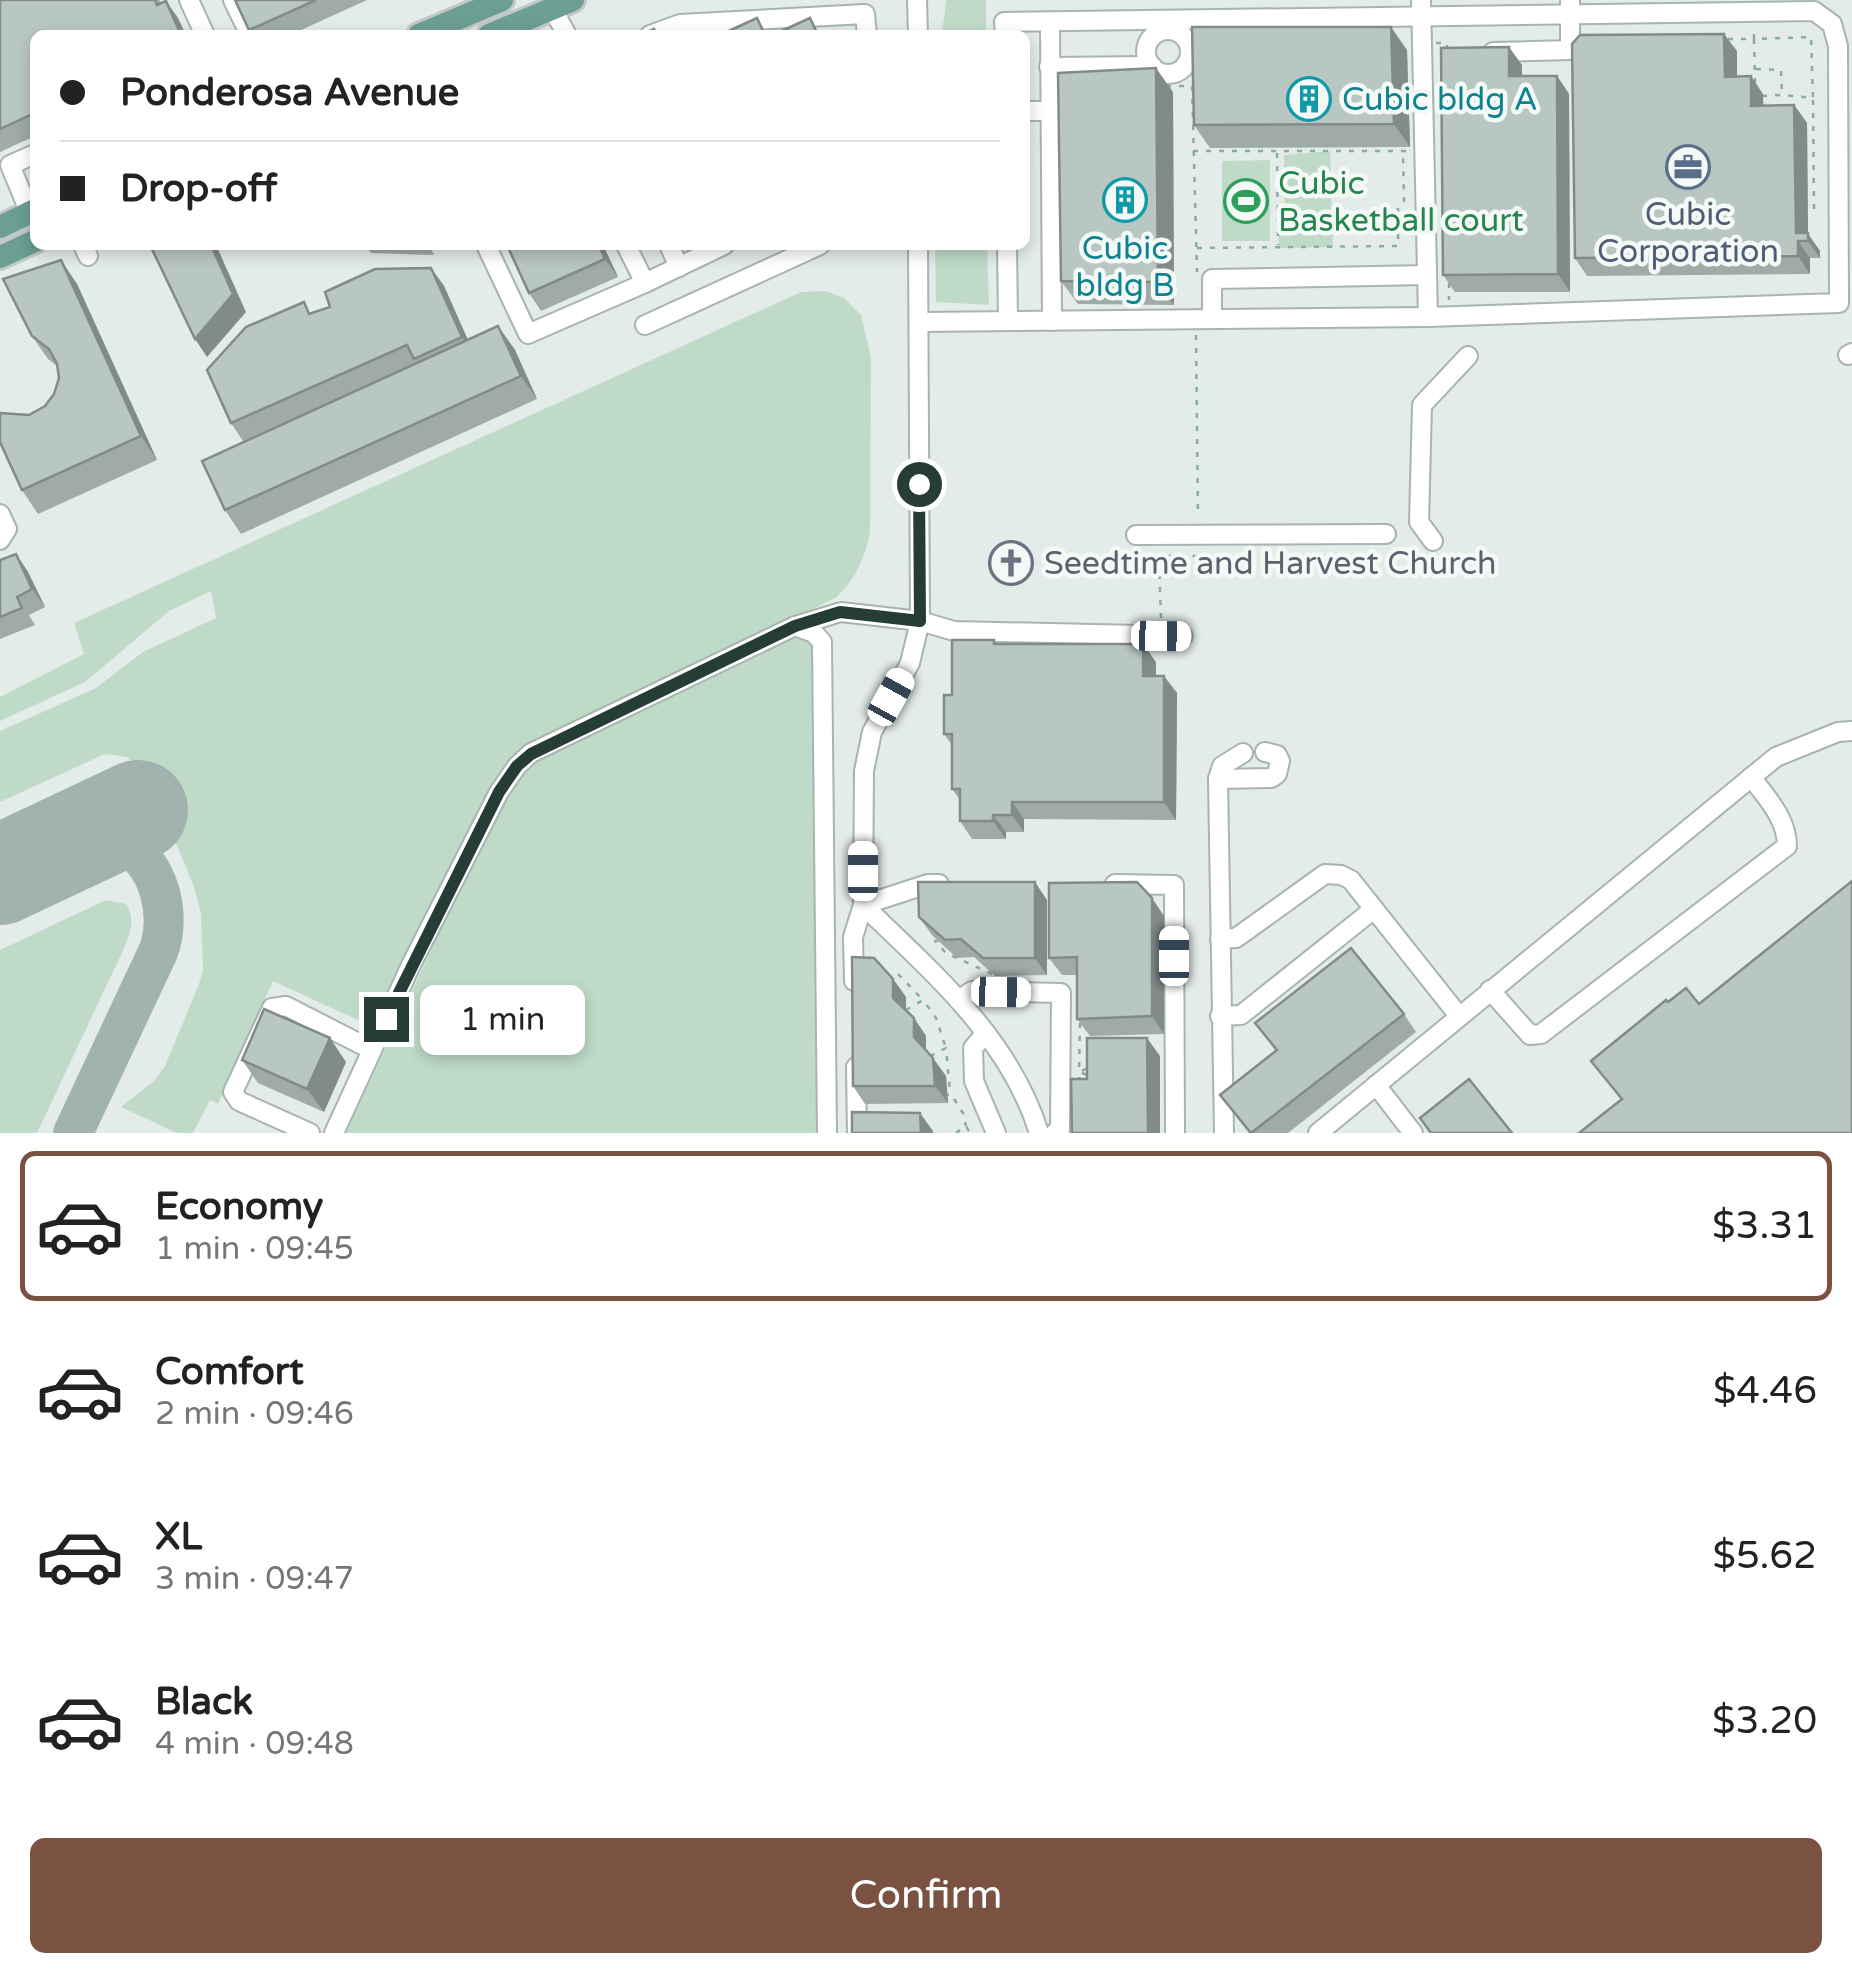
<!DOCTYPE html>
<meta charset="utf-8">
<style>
:root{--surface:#fff;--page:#f2f2f2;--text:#222;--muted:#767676;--line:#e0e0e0;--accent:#7b5241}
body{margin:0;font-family:"Varela Round",sans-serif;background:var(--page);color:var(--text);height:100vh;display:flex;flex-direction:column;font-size:38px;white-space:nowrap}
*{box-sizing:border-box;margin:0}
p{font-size:32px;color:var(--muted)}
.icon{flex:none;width:55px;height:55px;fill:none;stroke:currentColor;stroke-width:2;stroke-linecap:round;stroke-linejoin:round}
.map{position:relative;height:1133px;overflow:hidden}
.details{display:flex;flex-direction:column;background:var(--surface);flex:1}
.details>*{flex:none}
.hud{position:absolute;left:30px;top:30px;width:1000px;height:220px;border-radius:15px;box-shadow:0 5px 15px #0003;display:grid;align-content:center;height:220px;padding:0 30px;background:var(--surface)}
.end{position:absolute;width:45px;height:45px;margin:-22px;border:12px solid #253c37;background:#fff;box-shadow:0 0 0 5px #fff}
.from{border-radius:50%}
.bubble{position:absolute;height:70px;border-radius:15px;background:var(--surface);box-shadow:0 5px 15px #0003;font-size:32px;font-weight:600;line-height:70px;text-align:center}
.car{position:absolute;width:30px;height:60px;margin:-30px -15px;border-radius:12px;box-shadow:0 0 8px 2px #0007;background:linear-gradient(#fff 24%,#345 0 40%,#fff 0 76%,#345 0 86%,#fff 0)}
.hud b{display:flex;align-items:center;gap:35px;height:95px;font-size:38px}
.hud b+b{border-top:2px solid var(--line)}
.hud i{width:25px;height:25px;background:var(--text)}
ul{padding:18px 0 0;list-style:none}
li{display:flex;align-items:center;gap:30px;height:150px;margin:0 20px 15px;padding:0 10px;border:5px solid transparent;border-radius:15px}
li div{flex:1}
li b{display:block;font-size:38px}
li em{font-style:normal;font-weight:600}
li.active{border-color:var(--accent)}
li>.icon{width:90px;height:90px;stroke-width:1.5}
.button{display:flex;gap:20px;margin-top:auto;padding:20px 30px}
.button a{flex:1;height:115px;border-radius:15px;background:var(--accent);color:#fff;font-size:40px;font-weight:600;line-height:115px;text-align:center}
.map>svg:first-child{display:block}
.green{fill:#bfdbc8}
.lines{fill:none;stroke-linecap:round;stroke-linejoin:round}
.taxiway{stroke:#a2b2ae;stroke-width:40}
.runway{stroke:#a2b2ae;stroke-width:100}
.minor-casing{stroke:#a7b4b0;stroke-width:22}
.major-casing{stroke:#c2c8c7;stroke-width:28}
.path{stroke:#87ada3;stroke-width:2.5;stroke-dasharray:5 8;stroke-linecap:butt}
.minor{stroke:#fff;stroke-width:18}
.major{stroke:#6c9e94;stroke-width:22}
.wall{fill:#9faba7}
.shaded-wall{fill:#828b88}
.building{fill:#b9c7c2;stroke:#828b88;stroke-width:2.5}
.route{stroke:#253c37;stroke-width:12}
.labels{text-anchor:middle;stroke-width:9;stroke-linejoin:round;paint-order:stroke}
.culture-label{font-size:32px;fill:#0d838f;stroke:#f4f9f7;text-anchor:start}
.leisure-label{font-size:32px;fill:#27864d;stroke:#f4f9f7;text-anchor:start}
.service-label{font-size:32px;fill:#4e5e75;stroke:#f4f9f7}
.worship-label{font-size:32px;fill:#5b616d;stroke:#f4f9f7;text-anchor:start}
</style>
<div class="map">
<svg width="1852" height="1133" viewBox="0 0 1852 1133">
<rect width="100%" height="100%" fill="#e4ece9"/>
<g class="green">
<path d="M 946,0 L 986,0 L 986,35 L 942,35 Z"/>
<path d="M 1330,151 L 1333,247 L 1279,248 L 1278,229 L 1285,227 L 1284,155 Z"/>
<path d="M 1270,160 L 1270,241 L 1222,241 L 1222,161 Z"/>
<path d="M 935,245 L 987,245 L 989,305 L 936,302 Z"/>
<path d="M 826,291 L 844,298 L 861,315 L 871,358 L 870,532 C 865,559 856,577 837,597 L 556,733 L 505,771 L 483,799 L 375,1028 L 273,981 L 218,1104 L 210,1100 L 193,1133 L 177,1133 L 121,1107 L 155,1080 L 165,1066 L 199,984 L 203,970 L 201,913 L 193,884 L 175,841 L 128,757 L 105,754 L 0,802 L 0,731 L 96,688 L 143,652 L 216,618 L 211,591 L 169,611 L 85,682 L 0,721 L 0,697 L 84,654 L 74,623 L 801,292 Z"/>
<path d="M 794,635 L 806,635 L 818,649 L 821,1133 L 346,1133 L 507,787 L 534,761 Z"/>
<path d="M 106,900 L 126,904 C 135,918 131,929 126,944 L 37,1133 L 0,1133 L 0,950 Z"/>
</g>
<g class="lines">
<path class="taxiway" d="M 73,1133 L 158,952 C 172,917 160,863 124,845 C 109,837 92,838 76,839"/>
<path class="runway" d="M 0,875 L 138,810"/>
<g class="minor-casing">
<g id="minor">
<path d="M 189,0 L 205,35"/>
<path d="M 233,0 L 250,35"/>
<path d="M 917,0 L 918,35"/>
<path d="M 1421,0 L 1428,317"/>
<path d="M 552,8 L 567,35"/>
<path d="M 1050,22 L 1052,321"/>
<circle cx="1168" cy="52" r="22"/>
<path d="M 650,35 L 680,24 L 865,14 L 867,35"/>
<path d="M 1493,52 L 1570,50 L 1570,0"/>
<path d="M 1049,67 L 1152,66"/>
<path d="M 1025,111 L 1049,111"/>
<path d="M 30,213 L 10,165 L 35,154"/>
<path d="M 83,245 L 88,256"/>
<path d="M 486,245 L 528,334 L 645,283"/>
<path d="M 626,245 L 645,283 L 724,245"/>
<path d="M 669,245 L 679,267"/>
<path d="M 1007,245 L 1008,321"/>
<path d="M 1212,319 L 1212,279 L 1427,275"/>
<path d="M 919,322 L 1428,317 L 1839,303 L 1838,46 L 1832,24 L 1814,11 L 1004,22 L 1005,35"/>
<path d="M 645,325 L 820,245"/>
<path d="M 1848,355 L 1852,353"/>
<path d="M 0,514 L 7,529 L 0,540"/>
<path d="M 1136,535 L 1386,534"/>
<path d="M 1433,541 L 1419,522 L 1422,405 L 1468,356"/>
<path d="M 795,626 L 814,633 L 822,642 L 827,1133"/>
<path d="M 1218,779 L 1271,778 L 1277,774 L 1280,761 L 1277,755 L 1265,752"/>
<path d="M 1115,884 L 1174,885 L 1175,1133"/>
<path d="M 863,905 L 928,884 L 939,884"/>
<path d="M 863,905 C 931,971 1010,1038 1039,1133"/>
<path d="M 1220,939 L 1236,938 L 1325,874 L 1341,875 L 1351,880 L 1459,1016"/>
<path d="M 854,981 L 853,937 L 863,905 L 864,771 L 872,732 L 910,663 L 920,621 L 918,245"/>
<path d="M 1490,990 L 1530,1035 L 1541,1034 L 1787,846 C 1787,819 1767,798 1751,777"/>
<path d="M 960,999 L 972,991 L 1061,993 L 1060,1130 L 1055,1133"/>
<path d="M 1220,1016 L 1241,1015 L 1374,909"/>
<path d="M 985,1034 L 973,1048 L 974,1081 L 996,1133"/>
<path d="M 856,1067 L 857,1133"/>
<path d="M 1376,1085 L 1413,1133"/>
<path d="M 310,1133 L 239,1101 L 233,1092 L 272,1008 L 286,1006 L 372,1050"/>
<path d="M 334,1133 L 411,965 L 499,792 L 517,766 L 531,753 L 795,626 L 841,612 L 920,621 L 954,631 L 1183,636"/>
<path d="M 1224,1133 L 1218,779 L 1222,766 L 1243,753"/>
<path d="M 1318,1133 L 1776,757 L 1838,732 L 1852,731"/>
</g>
</g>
<g class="major-casing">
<g id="major">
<path d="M 419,35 L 502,0"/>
<path d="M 489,35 L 573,0"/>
<path d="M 0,227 L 35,210"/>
<path d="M 0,257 L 35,241"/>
</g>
</g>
<g class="path">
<path d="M 1728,39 L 1754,39 L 1754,28"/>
<path d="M 1436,43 L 1447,43 L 1447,50"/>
<path d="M 1756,69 L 1781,70 L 1782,95 L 1763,96"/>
<path d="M 1755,83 L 1754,39 L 1811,37 L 1813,98 L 1782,95"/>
<path d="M 1166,86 L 1192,86 L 1197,272"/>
<path d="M 1813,100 L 1814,212"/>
<path d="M 1193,151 L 1409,151"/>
<path d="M 1277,153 L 1278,245"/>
<path d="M 1197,248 L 1398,246 L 1398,208 L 1404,201 L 1403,152"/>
<path d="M 1449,283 L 1449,300"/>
<path d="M 1196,335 L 1198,517"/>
<path d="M 1161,618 L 1159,563 L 1168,556 L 1198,556 L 1198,551"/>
<path d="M 938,941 L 935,941 L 946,953 L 992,974"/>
<path d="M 898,974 L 922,999"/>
<path d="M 906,1010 L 923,1000 L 936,1018 L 946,1048"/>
<path d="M 1080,1023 L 1079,1072 L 1086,1069"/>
<path d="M 930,1056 L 946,1048 L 950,1092"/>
<path d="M 1079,1082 L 1079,1072 L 1090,1076"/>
<path d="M 944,1096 L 951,1094 L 963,1113 L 966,1126"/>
<path d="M 956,1133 L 966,1126 L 970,1133"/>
</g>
<use href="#minor" class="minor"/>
<use href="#major" class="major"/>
</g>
<g class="wall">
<path d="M 0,0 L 159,0 L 178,18 L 35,35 L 35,136 L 0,152 Z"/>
<path d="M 235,0 L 367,0 L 290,35 L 252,35 Z"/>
<path d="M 1407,50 L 1410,147 L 1210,148 L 1194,125 Z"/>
<path d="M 1737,51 L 1737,77 L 1763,94 L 1763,105 L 1794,105 L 1807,123 L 1808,234 L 1820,251 L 1820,258 L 1810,258 L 1810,274 L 1587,276 L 1575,258 Z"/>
<path d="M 1522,65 L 1522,76 L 1557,76 L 1569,94 L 1570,292 L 1455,292 L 1443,275 Z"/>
<path d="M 1173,92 L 1174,305 L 1078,304 L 1061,281 Z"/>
<path d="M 365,245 L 429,245 L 434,255 L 371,253 Z"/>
<path d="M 603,245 L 618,277 L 541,311 L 529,293 Z"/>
<path d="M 431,268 L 444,286 L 468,340 L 498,326 L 515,350 L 537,399 L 241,534 L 225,510 L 354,392 L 243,441 L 231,423 L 312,313 Z"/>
<path d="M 77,284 L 157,460 L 38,514 L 22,490 L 45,406 L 54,394 L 59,378 L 57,366 L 48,359 L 32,336 Z"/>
<path d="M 16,554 L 28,572 L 45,607 L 29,615 L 35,625 L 0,639 L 0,560 Z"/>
<path d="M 994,640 L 997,644 L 1156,662 L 1156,676 L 1177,693 L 1176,820 L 1024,819 L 1024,832 L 1006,832 L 1006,839 L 972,839 L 960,821 L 960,800 L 952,789 L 952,745 L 944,734 L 952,695 Z"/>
<path d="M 1047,900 L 1047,975 L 995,976 L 974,957 L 957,958 L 932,935 L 919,917 Z"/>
<path d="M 1164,916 L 1164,1034 L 1090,1036 L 1077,1019 L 1077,975 L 1062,975 L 1049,958 Z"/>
<path d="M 893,979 L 906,997 L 906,1010 L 914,1018 L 926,1036 L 926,1051 L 946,1076 L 948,1103 L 865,1104 L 853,1086 Z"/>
<path d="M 1404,1014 L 1416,1032 L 1288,1133 L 1249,1133 L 1220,1095 L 1276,1051 L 1255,1023 Z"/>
<path d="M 242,1060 L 346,1062 L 324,1112 L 258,1083 Z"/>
</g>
<g class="shaded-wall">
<path d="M 166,1 L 178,18 L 186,35 L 181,35 Z"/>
<path d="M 1391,27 L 1407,50 L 1410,147 L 1394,124 Z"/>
<path d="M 1724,34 L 1737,51 L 1737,94 L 1725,77 Z"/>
<path d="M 1509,47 L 1522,65 L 1522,94 L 1509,76 Z"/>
<path d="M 1156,68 L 1173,92 L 1174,305 L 1158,282 Z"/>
<path d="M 1557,76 L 1569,94 L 1570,292 L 1558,274 Z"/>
<path d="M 1751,76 L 1763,94 L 1764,123 L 1751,106 Z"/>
<path d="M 1794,105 L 1807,123 L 1808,234 L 1820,251 L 1820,258 L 1808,241 L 1796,233 Z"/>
<path d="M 1798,241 L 1810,258 L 1810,274 L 1798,256 Z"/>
<path d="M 211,245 L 216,245 L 246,312 L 207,357 L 195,339 Z"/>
<path d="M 599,245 L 603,245 L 618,277 L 605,259 Z"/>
<path d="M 61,260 L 77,284 L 157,460 L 141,436 Z"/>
<path d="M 431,268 L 444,286 L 474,354 L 462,337 Z"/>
<path d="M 498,326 L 515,350 L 537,399 L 521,376 Z"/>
<path d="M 16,554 L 28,572 L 45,607 L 32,589 Z"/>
<path d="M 1143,644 L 1156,662 L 1156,693 L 1143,676 Z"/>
<path d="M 1164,676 L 1177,693 L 1176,820 L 1164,802 Z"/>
<path d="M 1012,802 L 1024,819 L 1024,832 L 1012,815 Z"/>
<path d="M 993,815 L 1006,832 L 1006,839 L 993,821 Z"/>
<path d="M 1035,882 L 1047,900 L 1047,975 L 1035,958 Z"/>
<path d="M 1152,898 L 1164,916 L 1164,1034 L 1152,1016 Z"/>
<path d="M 893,979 L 906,997 L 906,1016 L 893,998 Z"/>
<path d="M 914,1018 L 926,1036 L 926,1055 L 914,1037 Z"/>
<path d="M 330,1038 L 346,1062 L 324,1112 L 307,1089 Z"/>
<path d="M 1147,1038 L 1160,1056 L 1160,1133 L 1148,1133 Z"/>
<path d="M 933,1058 L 946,1076 L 948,1103 L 935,1086 Z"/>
<path d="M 920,1113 L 933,1131 L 933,1133 L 921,1133 Z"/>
</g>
<g class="building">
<path d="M 0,0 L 155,0 L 157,5 L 166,1 L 181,35 L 35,35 L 35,113 L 0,129 Z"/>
<path d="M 235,0 L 316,0 L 249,30 Z"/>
<path d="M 757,18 L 765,35 L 720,35 Z"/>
<path d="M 810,18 L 818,35 L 773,35 Z"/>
<path d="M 1192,27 L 1391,27 L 1394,124 L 1194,125 Z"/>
<path d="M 654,29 L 657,35 L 641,35 Z"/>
<path d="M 1724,34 L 1725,77 L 1751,76 L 1751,106 L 1794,105 L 1796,233 L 1808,233 L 1808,241 L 1798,241 L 1798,256 L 1575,258 L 1572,44 L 1580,35 Z"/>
<path d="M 1509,47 L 1509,76 L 1557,76 L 1558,274 L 1443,275 L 1441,48 Z"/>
<path d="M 1156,68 L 1158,282 L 1061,281 L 1058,73 Z"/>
<path d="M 150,245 L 211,245 L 233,294 L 195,339 Z"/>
<path d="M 507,245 L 599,245 L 605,259 L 529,293 Z"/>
<path d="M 61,260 L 141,436 L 22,490 L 0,442 L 0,413 L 29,415 L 45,406 L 54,394 L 59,378 L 57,364 L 49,349 L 32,336 L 3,279 Z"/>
<path d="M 431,268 L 462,337 L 414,359 L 407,345 L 231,423 L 207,370 L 246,327 L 304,302 L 309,314 L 330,307 L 325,292 L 375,269 Z"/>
<path d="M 498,326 L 521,376 L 225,510 L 202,461 Z"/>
<path d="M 16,554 L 32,589 L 17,597 L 22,608 L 0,617 L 0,560 Z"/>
<path d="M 952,640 L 994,640 L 994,644 L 1143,644 L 1143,676 L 1164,676 L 1164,802 L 1012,802 L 1012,815 L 993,815 L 993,821 L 960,821 L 960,789 L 952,789 L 952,734 L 944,734 L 944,695 L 952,695 Z"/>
<path d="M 1852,881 L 1852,1133 L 1579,1133 L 1622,1099 L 1591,1061 L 1666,1000 L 1668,1002 L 1686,988 L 1699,1004 Z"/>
<path d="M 918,882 L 1035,882 L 1035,958 L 983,958 L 961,939 L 945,940 L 919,917 Z"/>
<path d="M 1137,882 L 1152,898 L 1152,1016 L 1077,1019 L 1077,957 L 1049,958 L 1049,883 Z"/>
<path d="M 1351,948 L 1404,1014 L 1251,1133 L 1220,1095 L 1277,1050 L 1255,1023 Z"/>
<path d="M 852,957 L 874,958 L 893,979 L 893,998 L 914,1018 L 914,1037 L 933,1058 L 935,1086 L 853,1086 Z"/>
<path d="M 264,1009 L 330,1038 L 307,1089 L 242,1060 Z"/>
<path d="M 1087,1038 L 1147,1038 L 1148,1133 L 1072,1133 L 1071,1079 L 1087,1079 Z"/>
<path d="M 1469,1079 L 1512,1133 L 1431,1133 L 1420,1118 Z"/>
<path d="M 852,1112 L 920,1113 L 921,1133 L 852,1133 Z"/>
</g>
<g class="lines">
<path class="route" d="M 386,1019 L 499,792 L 517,766 L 531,754 L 795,626 L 840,612 L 920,621 L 919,484"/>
</g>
<defs>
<g id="building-ring" transform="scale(2.25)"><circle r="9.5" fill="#f4f9f7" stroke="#0f9aa8" stroke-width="1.5"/><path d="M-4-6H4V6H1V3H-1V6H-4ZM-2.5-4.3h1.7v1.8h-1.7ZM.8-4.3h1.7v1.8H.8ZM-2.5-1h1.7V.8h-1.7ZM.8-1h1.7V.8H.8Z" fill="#0f9aa8"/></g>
<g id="office-ring" transform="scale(2.25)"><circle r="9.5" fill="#f4f9f7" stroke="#5c6f8a" stroke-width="1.5"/><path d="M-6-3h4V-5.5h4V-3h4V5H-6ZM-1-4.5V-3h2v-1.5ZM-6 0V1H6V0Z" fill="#5c6f8a"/></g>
<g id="stadium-ring" transform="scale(2.25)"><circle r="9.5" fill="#f4f9f7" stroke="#2e9e5b" stroke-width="1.5"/><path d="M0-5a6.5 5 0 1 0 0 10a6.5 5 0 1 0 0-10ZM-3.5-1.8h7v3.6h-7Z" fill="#2e9e5b"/></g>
<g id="church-ring" transform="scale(2.25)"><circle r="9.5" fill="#f4f9f7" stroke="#6b7280" stroke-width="1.5"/><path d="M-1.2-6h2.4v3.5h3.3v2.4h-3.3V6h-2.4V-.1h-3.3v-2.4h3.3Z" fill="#6b7280"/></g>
</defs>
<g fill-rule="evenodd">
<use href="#building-ring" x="1309" y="99"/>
<use href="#office-ring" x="1688" y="167"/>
<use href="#building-ring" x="1125" y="200"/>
<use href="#stadium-ring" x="1246" y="201"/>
<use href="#church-ring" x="1011" y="563"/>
</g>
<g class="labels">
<g class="culture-label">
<text x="1342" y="110">Cubic bldg A</text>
<text x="1125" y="259" text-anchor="middle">Cubic<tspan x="1125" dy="37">bldg B</tspan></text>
</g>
<g class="leisure-label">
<text x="1278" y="194">Cubic<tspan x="1278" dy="37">Basketball court</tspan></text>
</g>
<g class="service-label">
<text x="1688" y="225">Cubic<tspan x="1688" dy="37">Corporation</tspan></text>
</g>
<g class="worship-label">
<text x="1044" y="574">Seedtime and Harvest Church</text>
</g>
</g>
</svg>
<i class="end from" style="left:919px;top:484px"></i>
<i class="end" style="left:386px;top:1019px"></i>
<div class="bubble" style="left:420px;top:985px;width:165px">1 min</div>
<i class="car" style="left:1161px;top:636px;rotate:91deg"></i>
<i class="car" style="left:891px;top:697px;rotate:29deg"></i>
<i class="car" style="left:863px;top:871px;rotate:0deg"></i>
<i class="car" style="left:1174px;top:956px;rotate:0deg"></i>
<i class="car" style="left:1001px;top:992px;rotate:91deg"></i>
<div class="hud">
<b><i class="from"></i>Ponderosa Avenue</b>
<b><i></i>Drop-off</b>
</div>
</div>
<section class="details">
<ul>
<li class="active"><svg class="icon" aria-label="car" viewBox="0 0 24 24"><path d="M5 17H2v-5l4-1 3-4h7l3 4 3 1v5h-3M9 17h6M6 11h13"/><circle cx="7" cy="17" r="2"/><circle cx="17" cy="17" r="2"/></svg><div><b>Economy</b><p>1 min · 09:45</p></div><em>$3.31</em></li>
<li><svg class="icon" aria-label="car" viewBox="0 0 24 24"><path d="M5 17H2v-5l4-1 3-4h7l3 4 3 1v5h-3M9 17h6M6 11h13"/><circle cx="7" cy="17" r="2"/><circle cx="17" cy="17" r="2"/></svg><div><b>Comfort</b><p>2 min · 09:46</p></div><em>$4.46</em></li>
<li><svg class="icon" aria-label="car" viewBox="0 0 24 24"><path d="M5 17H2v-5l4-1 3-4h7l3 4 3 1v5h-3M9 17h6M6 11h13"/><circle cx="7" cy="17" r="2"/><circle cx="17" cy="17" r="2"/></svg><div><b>XL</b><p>3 min · 09:47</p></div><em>$5.62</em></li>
<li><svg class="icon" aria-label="car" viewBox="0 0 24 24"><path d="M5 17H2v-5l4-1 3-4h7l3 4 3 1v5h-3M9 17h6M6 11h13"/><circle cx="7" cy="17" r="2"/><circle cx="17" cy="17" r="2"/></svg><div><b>Black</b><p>4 min · 09:48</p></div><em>$3.20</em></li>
</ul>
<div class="button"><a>Confirm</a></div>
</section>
